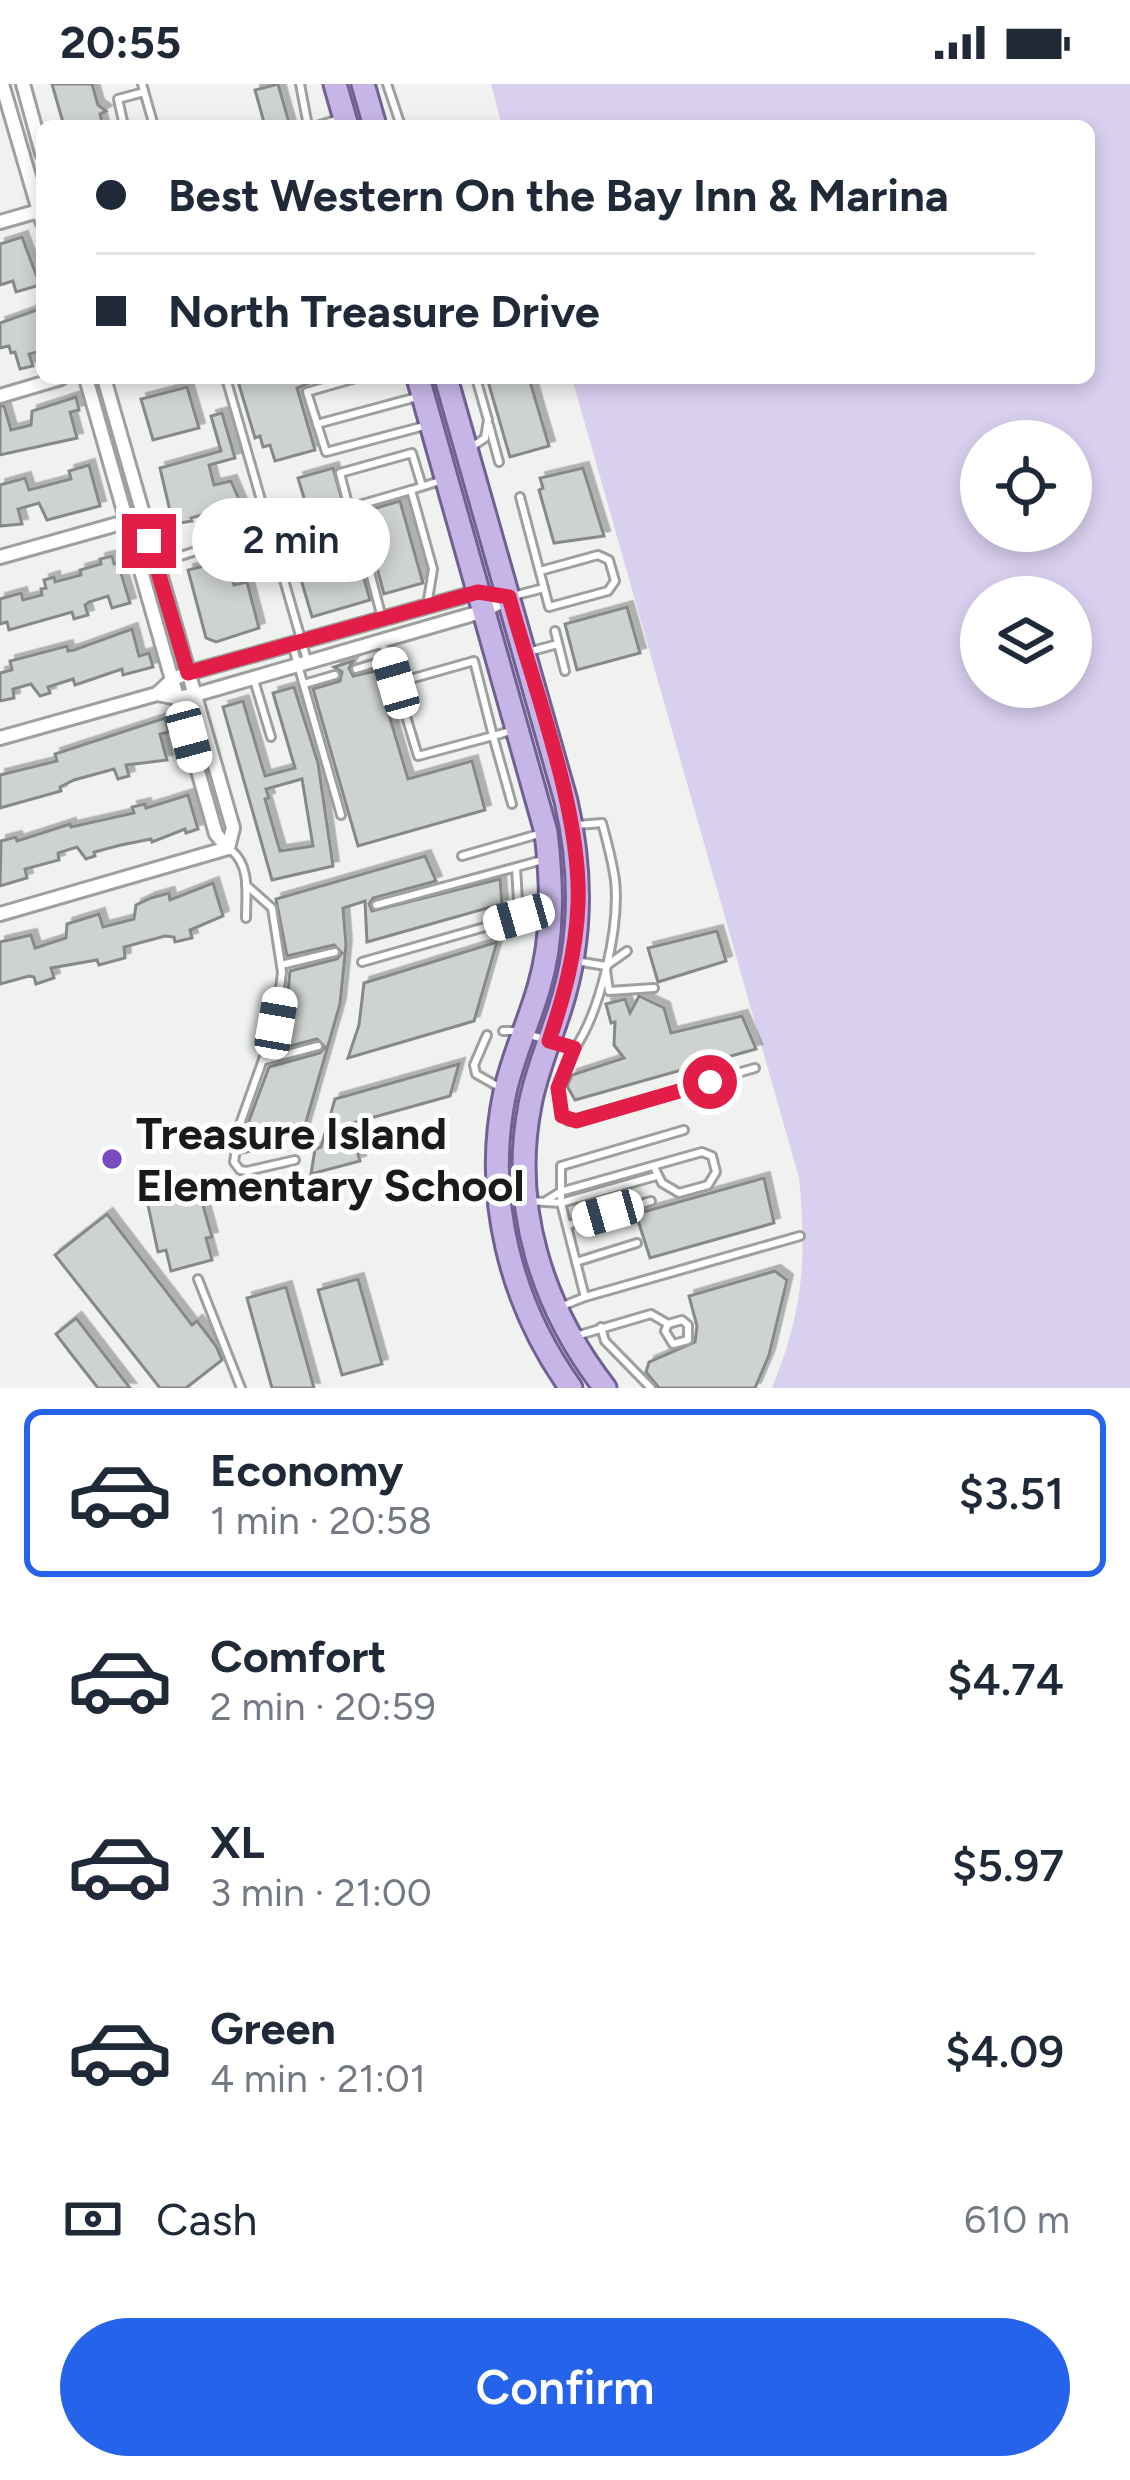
<!DOCTYPE html>
<meta charset="utf-8">
<style>
:root{--surface:#fff;--page:#f2f2f3;--text:#1f2937;--muted:#747a83;--line:#e0e1e3;--accent:#2563eb}
body{margin:0;font-family:Figtree,sans-serif;background:var(--page);color:var(--text);height:100vh;display:flex;flex-direction:column;font-size:45px;white-space:nowrap}
*{box-sizing:border-box;margin:0}
p{font-size:39px;color:var(--muted)}
.icon{flex:none;width:66px;height:66px;fill:none;stroke:currentColor;stroke-width:2;stroke-linecap:round;stroke-linejoin:round}
.map{position:relative;height:1304px;overflow:hidden}
.side{display:flex;flex-direction:column;background:var(--surface);flex:1}
.side>*{flex:none}
.hud{position:absolute;left:36px;top:36px;width:1059px;height:264px;border-radius:18px;box-shadow:0 6px 18px #0003;display:grid;align-content:center;height:264px;padding:0 60px;background:var(--surface)}
.controls{position:absolute;left:960px;top:336px;display:grid;gap:24px}
.controls a{display:grid;place-items:center;width:132px;height:132px;border-radius:50%;background:var(--surface);box-shadow:0 6px 18px #0003;font-size:60px}
.end{position:absolute;width:54px;height:54px;margin:-27px;border:15px solid #e11d48;background:#fff;box-shadow:0 0 0 6px #fff}
.from{border-radius:50%}
.bubble{position:absolute;height:84px;border-radius:42px;background:var(--surface);box-shadow:0 6px 18px #0003;font-size:39px;font-weight:600;line-height:84px;text-align:center}
.car{position:absolute;width:36px;height:72px;margin:-36px -18px;border-radius:15px;box-shadow:0 0 9px 3px #0007;background:linear-gradient(#fff 24%,#345 0 40%,#fff 0 76%,#345 0 86%,#fff 0)}
.hud b{display:flex;align-items:center;gap:42px;height:114px;font-size:45px}
.hud b+b{border-top:3px solid var(--line)}
.hud i{width:30px;height:30px;background:var(--text)}
ul{padding:21px 0 0;list-style:none}
li{display:flex;align-items:center;gap:36px;height:168px;margin:0 24px 18px;padding:0 36px;border:6px solid transparent;border-radius:18px}
li div{flex:1}
li b{display:block;font-size:45px}
li em{font-style:normal;font-weight:600}
li.active{border-color:var(--accent)}
li>.icon{width:108px;height:108px;stroke-width:1.5}
.pay{display:flex;align-items:center;gap:30px;height:132px;padding:0 60px;font-size:45px}
.pay p{margin-inline-start:auto}
.cta{display:flex;gap:24px;margin-top:auto;padding:24px 60px}
.cta a{flex:1;height:138px;border-radius:72px;background:var(--accent);color:#fff;font-size:48px;font-weight:600;line-height:138px;text-align:center}
.status{display:flex;justify-content:space-between;align-items:center;height:84px;padding:0 60px;background:var(--surface);direction:ltr}
.status svg{height:33px;fill:currentColor}
.map>svg:first-child{display:block}
.water{fill:#d9d0ef;fill-rule:evenodd}
.building{fill:#cfd3cf;stroke:#868986;stroke-width:3;fill-rule:evenodd;filter:url(#shadow)}
.lines{fill:none;stroke-linecap:round;stroke-linejoin:round}
.service-casing{stroke:#9da09c;stroke-width:12}
.minor-casing{stroke:#9da09c;stroke-width:18}
.primary-casing{stroke:#716094;stroke-width:27}
.service{stroke:#fff;stroke-width:6}
.minor{stroke:#fff;stroke-width:12}
.primary{stroke:#c6b6e7;stroke-width:21}
.route{stroke:#e11d48;stroke-width:15}
.poi-dot{fill:#794ac2;stroke:#fdfffd;stroke-width:4.5}
.labels{text-anchor:middle;stroke-width:10;stroke-linejoin:round;paint-order:stroke}
.poi-label{font-size:45px;font-weight:bold;fill:#191a19;stroke:#fdfffd;text-anchor:start}
</style>
<div class="status"><b>20:55</b><svg viewBox="0 0 49 12"><path d="M0 12V9h3v3zM5 12V6h3v6zM10 12V3h3v9zM15 12V0h3v12zM26 1h20v11H26zM47 4h2v5h-2z"/></svg></div>
<div class="map">
<svg width="1130" height="1304" viewBox="0 0 1130 1304">
<defs>
<filter id="shadow"><feDropShadow dx="5.5" dy="-5.5" stdDeviation="0" flood-color="#0004"/></filter>
</defs>
<rect width="100%" height="100%" fill="#eff2ee"/>
<path class="water" d="M 491,0 L 1130,0 L 1130,1304 L 772,1304 C 803,1228 807,1175 799,1094 L 572,294 L 1089,294 L 1089,42 L 502,42 ZM 981,357 L 1071,357 L 1071,447 L 981,447 ZM 981,513 L 1071,513 L 1071,603 L 981,603 Z"/>
<g class="building">
<path d="M 52,0 L 92,0 L 98,21 L 106,27 L 100,30 L 103,42 L 64,42 Z"/>
<path d="M 278,0 L 290,42 L 265,42 L 255,6 Z"/>
<path d="M 22,153 L 40,201 L 16,208 L 13,197 L 0,201 L 0,160 Z"/>
<path d="M 42,224 L 42,267 L 29,270 L 33,282 L 20,285 L 15,268 L 11,269 L 9,262 L 0,264 L 0,239 Z"/>
<path d="M 237,294 L 321,294 L 297,304 L 315,366 L 275,377 L 270,361 L 263,363 L 260,352 L 255,354 Z"/>
<path d="M 487,294 L 529,294 L 549,362 L 510,373 Z"/>
<path d="M 187,303 L 199,344 L 153,356 L 141,315 Z"/>
<path d="M 76,313 L 79,326 L 70,328 L 77,354 L 0,371 L 0,322 L 4,322 L 11,346 L 31,341 L 32,327 Z"/>
<path d="M 222,329 L 235,374 L 209,381 L 214,401 L 231,397 L 244,427 L 214,435 L 212,428 L 191,434 L 192,437 L 173,440 L 160,384 L 221,367 L 211,332 Z"/>
<path d="M 89,381 L 100,422 L 47,436 L 39,419 L 18,425 L 22,440 L 0,442 L 0,401 L 25,394 L 29,406 L 71,395 L 69,387 Z"/>
<path d="M 333,384 L 370,516 L 312,533 L 288,451 L 313,444 L 298,394 Z"/>
<path d="M 583,384 L 604,452 L 554,459 L 539,406 L 543,404 L 540,394 Z"/>
<path d="M 400,417 L 423,499 L 384,510 L 362,428 Z"/>
<path d="M 112,472 L 114,480 L 118,479 L 130,519 L 112,524 L 108,512 L 89,518 L 85,521 L 88,531 L 74,535 L 72,528 L 9,546 L 7,538 L 0,540 L 0,515 L 21,509 L 23,516 L 42,511 L 41,505 L 46,504 L 44,496 L 54,493 L 55,498 L 81,491 L 80,486 L 101,480 L 100,475 Z"/>
<path d="M 208,481 L 210,486 L 228,482 L 234,501 L 247,498 L 259,544 L 216,558 L 206,554 L 188,486 Z"/>
<path d="M 627,523 L 640,569 L 577,586 L 565,540 Z"/>
<path d="M 132,545 L 139,572 L 149,569 L 153,583 L 123,591 L 122,585 L 75,601 L 73,595 L 48,603 L 50,609 L 40,612 L 31,600 L 13,605 L 14,614 L 0,617 L 0,589 L 12,586 L 10,577 L 67,562 L 68,567 L 74,566 Z"/>
<path d="M 353,577 L 349,584 L 353,592 L 376,587 L 408,695 L 472,677 L 485,726 L 358,762 L 313,605 L 340,597 L 342,588 L 334,583 Z"/>
<path d="M 294,603 L 318,679 L 333,782 L 272,796 L 223,623 L 243,617 L 265,692 L 295,684 L 273,609 ZM 302,695 L 313,762 L 280,767 L 265,715 L 269,714 L 266,705 Z"/>
<path d="M 165,634 L 169,648 L 160,650 L 167,676 L 126,681 L 129,692 L 118,695 L 114,685 L 74,696 L 60,703 L 61,707 L 0,724 L 0,691 L 57,677 L 55,670 Z"/>
<path d="M 188,711 L 198,745 L 186,749 L 185,745 L 152,758 L 151,755 L 121,761 L 94,768 L 95,772 L 86,775 L 77,763 L 58,769 L 59,776 L 25,785 L 27,794 L 0,802 L 1,757 L 16,753 L 17,757 L 70,740 L 71,743 L 134,729 L 132,723 L 145,720 L 146,724 Z"/>
<path d="M 425,772 L 436,797 L 373,814 L 369,820 L 372,827 L 500,795 L 502,820 L 367,858 L 365,817 L 343,824 L 346,861 L 340,920 L 302,1052 L 243,1069 L 247,1042 L 269,983 L 320,969 L 325,963 L 317,955 L 275,966 L 286,928 L 290,887 L 337,875 L 342,869 L 334,861 L 287,872 L 276,815 Z"/>
<path d="M 213,799 L 223,832 L 190,846 L 192,854 L 175,858 L 174,853 L 165,852 L 124,863 L 125,874 L 99,881 L 97,876 L 51,884 L 54,894 L 36,900 L 34,893 L 29,892 L 0,900 L 0,858 L 31,851 L 35,864 L 66,854 L 67,840 L 99,830 L 103,843 L 134,835 L 136,821 L 151,814 L 169,809 L 170,816 Z"/>
<path d="M 717,847 L 726,877 L 658,898 L 648,864 Z"/>
<path d="M 497,858 L 474,937 L 348,974 L 359,941 L 364,899 Z"/>
<path d="M 639,912 L 664,924 L 671,949 L 742,932 L 756,965 L 575,1016 L 567,1002 L 572,991 L 624,974 L 614,961 L 615,938 L 611,939 L 606,920 L 625,915 L 630,929 Z"/>
<path d="M 459,980 L 450,1012 L 349,1040 L 360,1077 L 311,1090 L 315,1065 L 321,1063 L 335,1015 Z"/>
<path d="M 764,1094 L 774,1139 L 650,1174 L 636,1130 Z"/>
<path d="M 199,1107 L 212,1153 L 206,1154 L 212,1176 L 171,1187 L 166,1166 L 158,1168 L 148,1121 Z"/>
<path d="M 107,1130 L 192,1241 L 197,1237 L 216,1262 L 222,1276 L 186,1304 L 160,1304 L 55,1171 Z"/>
<path d="M 775,1187 L 787,1196 L 769,1271 L 755,1304 L 659,1304 L 646,1288 L 649,1278 L 695,1258 L 697,1242 L 689,1212 Z"/>
<path d="M 358,1195 L 382,1280 L 342,1291 L 318,1206 Z"/>
<path d="M 286,1203 L 314,1304 L 272,1304 L 247,1214 Z"/>
<path d="M 76,1234 L 130,1304 L 98,1304 L 72,1271 L 56,1250 Z"/>
</g>
<g class="lines">
<g class="service-casing">
<g id="service">
<path d="M 142,0 L 154,42"/>
<path d="M 300,0 L 308,42"/>
<path d="M 387,0 L 401,42"/>
<path d="M 124,42 L 118,15 L 144,8"/>
<path d="M 317,42 L 342,34"/>
<path d="M 226,294 L 307,576"/>
<path d="M 329,294 L 331,301 L 307,308 L 326,368 L 428,341"/>
<path d="M 331,301 L 356,294"/>
<path d="M 317,340 L 417,313"/>
<path d="M 489,341 L 499,378"/>
<path d="M 470,364 L 485,354 L 488,336 L 476,294"/>
<path d="M 411,406 L 349,424 L 340,389 L 412,369 L 422,402"/>
<path d="M 520,413 L 549,523 L 608,507 L 615,497 L 609,476 L 598,471 L 540,487"/>
<path d="M 353,423 L 382,534"/>
<path d="M 158,479 L 269,444"/>
<path d="M 513,512 L 544,504"/>
<path d="M 427,522 L 433,485 L 411,406 L 443,396"/>
<path d="M 555,547 L 565,587"/>
<path d="M 380,559 L 386,566 L 396,599 L 474,577 L 493,652 L 418,672 L 396,599"/>
<path d="M 292,560 L 341,731"/>
<path d="M 528,568 L 558,560"/>
<path d="M 356,585 L 389,575"/>
<path d="M 254,596 L 271,653"/>
<path d="M 304,600 L 335,591"/>
<path d="M 512,720 L 493,652 L 514,646"/>
<path d="M 231,766 C 251,782 246,810 246,834"/>
<path d="M 462,772 L 542,749"/>
<path d="M 516,784 L 519,833"/>
<path d="M 246,801 L 272,824 L 282,888 L 276,939 L 240,1040 L 234,1078 L 240,1086 L 247,1087 L 295,1076"/>
<path d="M 376,821 L 546,775"/>
<path d="M 576,877 L 606,882 L 627,867"/>
<path d="M 362,878 L 548,825"/>
<path d="M 281,881 L 335,868"/>
<path d="M 606,886 L 609,907 L 654,904"/>
<path d="M 503,947 L 518,947"/>
<path d="M 487,951 L 474,981 L 476,990 L 499,1003"/>
<path d="M 530,951 L 575,964 L 558,1004 L 562,1032 L 569,1037 L 755,984"/>
<path d="M 575,964 C 601,926 620,842 615,796 C 612,776 607,757 602,739 L 577,741"/>
<path d="M 265,976 L 318,962"/>
<path d="M 547,1116 L 560,1108 L 702,1068 L 712,1072 L 716,1088 L 708,1101 L 679,1109 L 662,1099 L 654,1083"/>
<path d="M 529,1117 L 561,1119 L 656,1092"/>
<path d="M 568,1141 L 651,1117"/>
<path d="M 576,1178 L 637,1159"/>
<path d="M 198,1195 L 241,1304"/>
<path d="M 585,1213 L 800,1152"/>
<path d="M 560,1223 L 585,1213 L 561,1119 L 561,1082 L 684,1046"/>
<path d="M 601,1243 L 605,1257 L 651,1304"/>
<path d="M 576,1252 L 651,1230 L 668,1240 L 682,1236 L 688,1241 L 688,1256 L 673,1260 L 665,1247 L 668,1240"/>
</g>
</g>
<g class="minor-casing">
<g id="minor">
<path d="M 2,0 L 42,137"/>
<path d="M 23,0 L 42,69"/>
<path d="M 0,138 L 42,126"/>
<path d="M 86,294 L 216,750 L 228,764"/>
<path d="M 104,294 L 233,744 L 228,764"/>
<path d="M 0,312 L 61,294"/>
<path d="M 0,473 L 132,436"/>
<path d="M 157,610 L 173,595 L 188,589 L 478,508 L 508,513"/>
<path d="M 0,654 L 157,610 L 178,614 L 198,610 L 484,527 L 508,514"/>
<path d="M 0,830 L 228,764"/>
</g>
</g>
<g class="primary-casing">
<g id="primary">
<path d="M 335,0 L 347,42"/>
<path d="M 363,0 L 375,42"/>
<path d="M 418,294 L 546,748 C 552,800 554,852 539,903 C 529,938 513,972 505,1008 C 483,1111 510,1219 571,1304"/>
<path d="M 446,294 L 566,717 C 582,786 582,857 560,925 C 550,957 536,988 530,1021 C 510,1123 542,1223 605,1304"/>
</g>
</g>
<use href="#service" class="service"/>
<use href="#minor" class="minor"/>
<use href="#primary" class="primary"/>
</g>
<g class="lines">
<path class="route" d="M 149,457 L 188,589 L 478,508 L 509,513 C 534,605 582,728 578,821 C 576,869 564,912 549,957 L 574,964 L 558,1004 L 562,1032 L 576,1037 L 710,998"/>
</g>
<circle class="poi-dot" cx="112" cy="1075" r="12"/>
<g class="labels">
<g class="poi-label">
<text x="136" y="1065">Treasure Island<tspan x="136" dy="52">Elementary School</tspan></text>
</g>
</g>
</svg>
<div class="controls">
<a><svg class="icon" aria-label="locate" viewBox="0 0 24 24"><circle cx="12" cy="12" r="6"/><path d="M12 2v4M12 18v4M2 12h4M18 12h4"/></svg></a>
<a><svg class="icon" aria-label="layers" viewBox="0 0 24 24"><path d="M12 4l9 5-9 5-9-5zM3 14l9 5 9-5"/></svg></a>
</div>
<i class="end from" style="left:710px;top:998px"></i>
<i class="end" style="left:149px;top:457px"></i>
<div class="bubble" style="left:192px;top:414px;width:198px">2 min</div>
<i class="car" style="left:396px;top:599px;rotate:344deg"></i>
<i class="car" style="left:189px;top:653px;rotate:165deg"></i>
<i class="car" style="left:519px;top:833px;rotate:254deg"></i>
<i class="car" style="left:276px;top:939px;rotate:10deg"></i>
<i class="car" style="left:608px;top:1129px;rotate:254deg"></i>
<div class="hud">
<b><i class="from"></i>Best Western On the Bay Inn &amp; Marina</b>
<b><i></i>North Treasure Drive</b>
</div>
</div>
<section class="side">
<ul>
<li class="active"><svg class="icon" aria-label="car" viewBox="0 0 24 24"><path d="M5 17H2v-5l4-1 3-4h7l3 4 3 1v5h-3M9 17h6M6 11h13"/><circle cx="7" cy="17" r="2"/><circle cx="17" cy="17" r="2"/></svg><div><b>Economy</b><p>1 min · 20:58</p></div><em>$3.51</em></li>
<li><svg class="icon" aria-label="car" viewBox="0 0 24 24"><path d="M5 17H2v-5l4-1 3-4h7l3 4 3 1v5h-3M9 17h6M6 11h13"/><circle cx="7" cy="17" r="2"/><circle cx="17" cy="17" r="2"/></svg><div><b>Comfort</b><p>2 min · 20:59</p></div><em>$4.74</em></li>
<li><svg class="icon" aria-label="car" viewBox="0 0 24 24"><path d="M5 17H2v-5l4-1 3-4h7l3 4 3 1v5h-3M9 17h6M6 11h13"/><circle cx="7" cy="17" r="2"/><circle cx="17" cy="17" r="2"/></svg><div><b>XL</b><p>3 min · 21:00</p></div><em>$5.97</em></li>
<li><svg class="icon" aria-label="car" viewBox="0 0 24 24"><path d="M5 17H2v-5l4-1 3-4h7l3 4 3 1v5h-3M9 17h6M6 11h13"/><circle cx="7" cy="17" r="2"/><circle cx="17" cy="17" r="2"/></svg><div><b>Green</b><p>4 min · 21:01</p></div><em>$4.09</em></li>
</ul>
<div class="pay"><svg class="icon" aria-label="cash" viewBox="0 0 24 24"><path d="M3 7h18v10H3z"/><circle cx="12" cy="12" r="2"/></svg>Cash<p>610 m</p></div>
<div class="cta"><a>Confirm</a></div>
</section>
